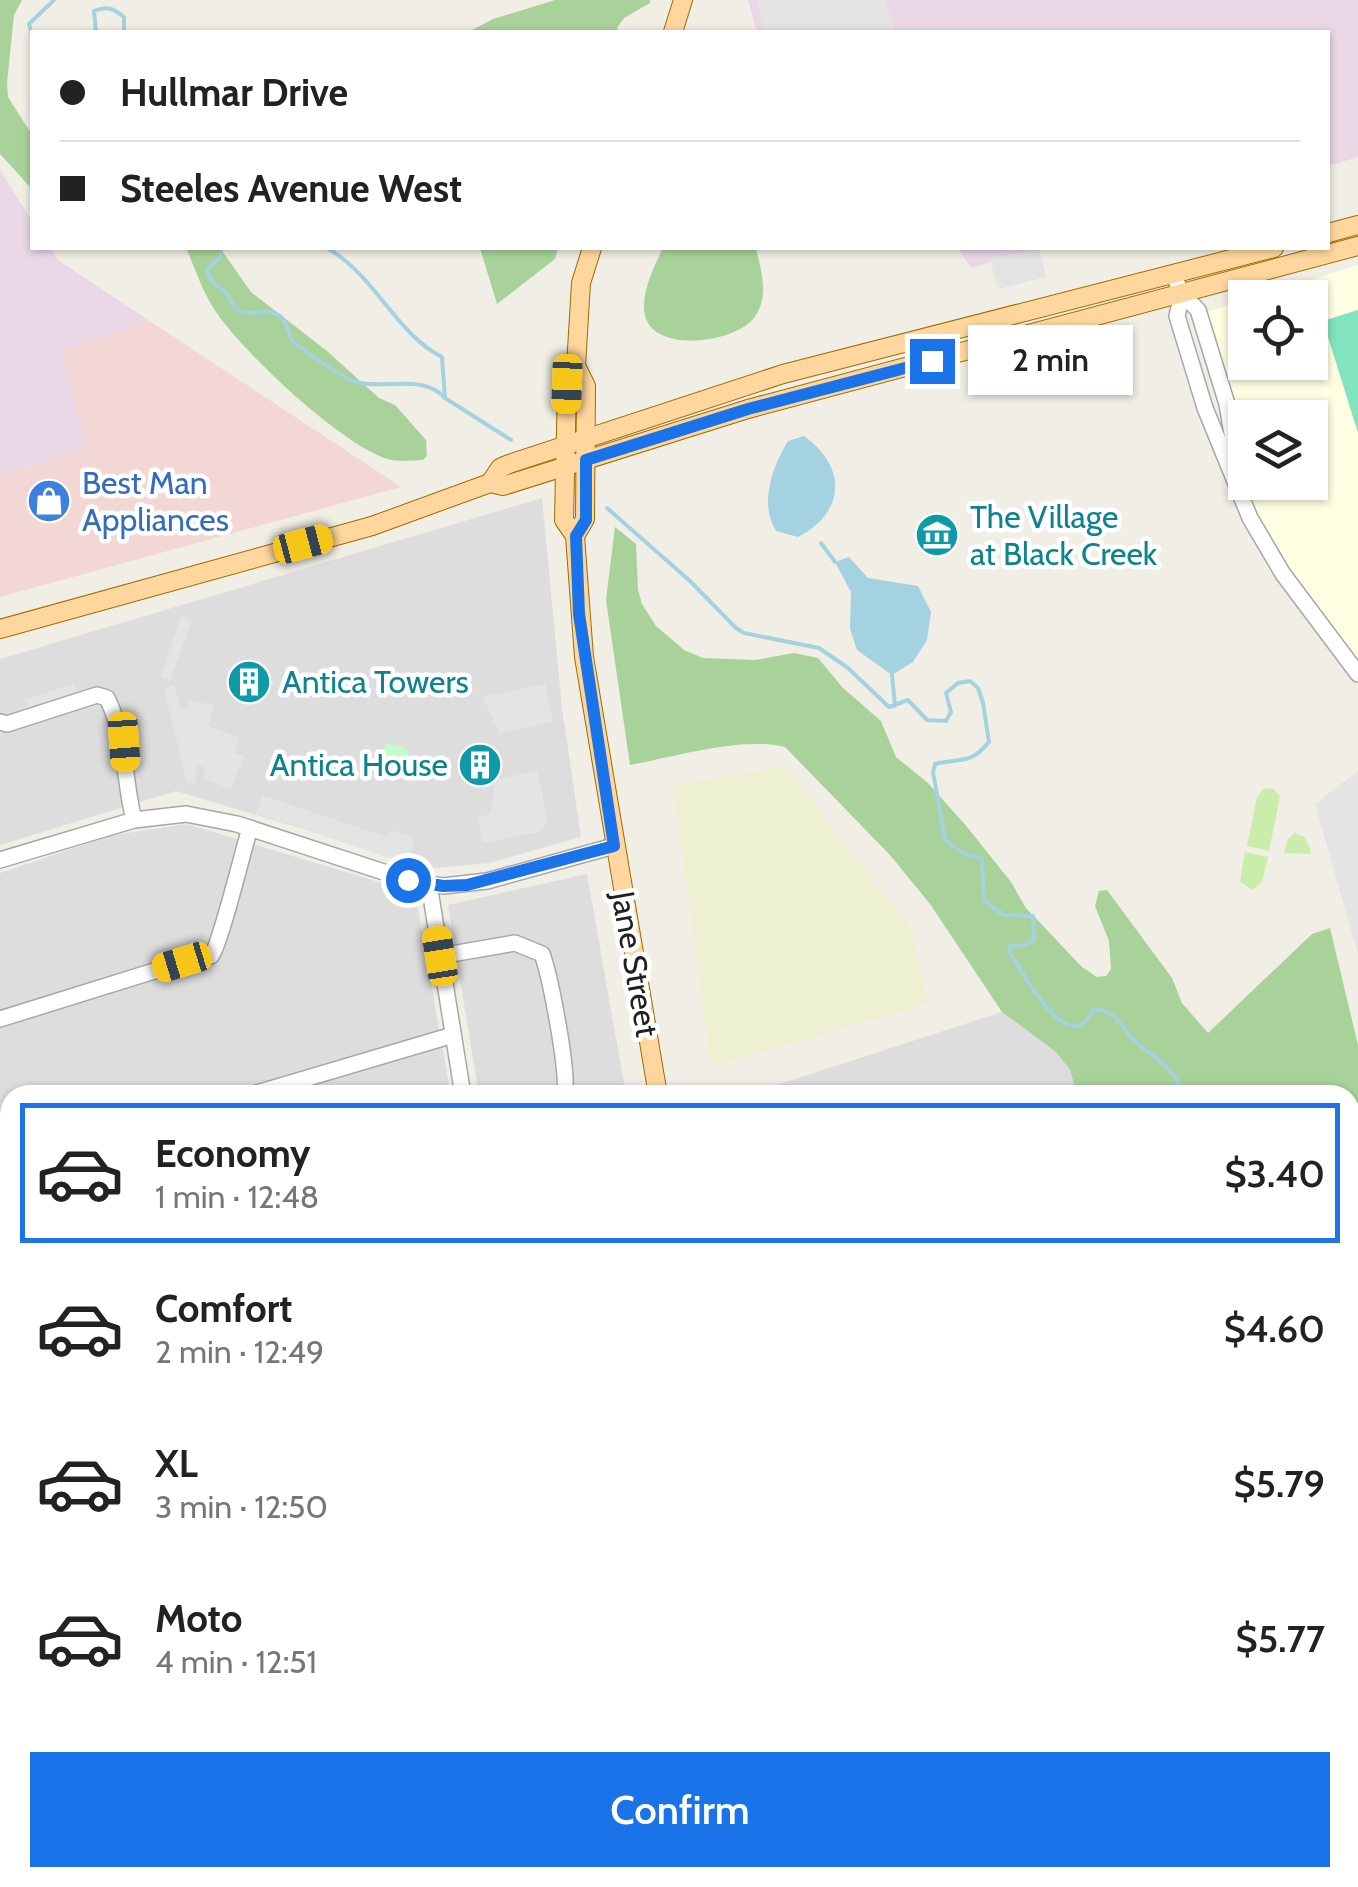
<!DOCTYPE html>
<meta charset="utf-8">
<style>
:root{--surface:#fff;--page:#f6f6f6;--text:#222;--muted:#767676;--line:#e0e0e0;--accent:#1a73e8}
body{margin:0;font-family:Cabin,sans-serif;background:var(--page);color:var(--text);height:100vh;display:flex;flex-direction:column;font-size:38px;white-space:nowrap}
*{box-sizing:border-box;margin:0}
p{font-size:32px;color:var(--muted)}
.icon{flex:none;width:55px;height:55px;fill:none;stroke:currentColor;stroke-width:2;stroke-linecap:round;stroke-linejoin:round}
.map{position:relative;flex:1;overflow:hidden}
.sheet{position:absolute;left:0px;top:1085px;width:1360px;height:802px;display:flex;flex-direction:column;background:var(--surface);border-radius:30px 30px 0 0;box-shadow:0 2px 8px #0004}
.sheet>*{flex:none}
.top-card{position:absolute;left:30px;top:30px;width:1300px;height:220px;border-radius:0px;box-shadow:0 2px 8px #0004;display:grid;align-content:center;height:220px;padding:0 30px;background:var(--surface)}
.controls{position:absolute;left:1228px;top:280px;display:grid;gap:20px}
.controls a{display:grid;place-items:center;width:100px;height:100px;border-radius:0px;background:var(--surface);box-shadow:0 2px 8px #0004;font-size:50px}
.end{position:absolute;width:45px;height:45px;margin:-22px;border:12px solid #1a73e8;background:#fff;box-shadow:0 0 0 5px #fff}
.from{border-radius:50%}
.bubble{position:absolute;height:70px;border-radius:0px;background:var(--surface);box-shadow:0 2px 8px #0004;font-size:32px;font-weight:600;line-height:70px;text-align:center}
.car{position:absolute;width:30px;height:60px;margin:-30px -15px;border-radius:12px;box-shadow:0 0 8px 2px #0007;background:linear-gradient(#f5c518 24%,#345 0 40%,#f5c518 0 76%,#345 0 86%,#f5c518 0)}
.top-card b{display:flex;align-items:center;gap:35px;height:95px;font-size:38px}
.top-card b+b{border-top:2px solid var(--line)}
.top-card i{width:25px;height:25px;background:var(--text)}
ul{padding:18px 0 0;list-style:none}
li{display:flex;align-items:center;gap:30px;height:140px;margin:0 20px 15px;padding:0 10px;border:5px solid transparent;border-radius:0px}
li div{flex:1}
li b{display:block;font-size:38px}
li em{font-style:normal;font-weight:600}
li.on{border-color:var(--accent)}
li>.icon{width:90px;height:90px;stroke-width:1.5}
.primary-button{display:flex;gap:20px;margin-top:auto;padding:20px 30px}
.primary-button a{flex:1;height:115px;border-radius:0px;background:var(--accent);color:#fff;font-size:40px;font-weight:600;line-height:115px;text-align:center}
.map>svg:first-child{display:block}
.residential{fill:#dedddd}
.commercial{fill:#f2d7d5}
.industrial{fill:#ead8e7}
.education{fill:#feffe2}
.farmland{fill:#edf0d1}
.grass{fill:#caedab}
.forest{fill:#a9d29a}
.park{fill:#c3fcc8}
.pitch{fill:#82e3bf}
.parking{fill:#e4e4e4}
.water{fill:#a5d2e0}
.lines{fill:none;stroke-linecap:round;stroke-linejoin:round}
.stream{stroke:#a5d2e0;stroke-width:4}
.minor-casing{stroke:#a7a7a7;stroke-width:18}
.major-casing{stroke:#9d6c00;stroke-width:20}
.minor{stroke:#fff;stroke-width:15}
.major{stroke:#ffd79e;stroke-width:18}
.route{stroke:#1a73e8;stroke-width:12}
.labels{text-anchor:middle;stroke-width:9;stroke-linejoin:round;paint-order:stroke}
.shop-label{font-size:32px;fill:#366cbe;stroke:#fff;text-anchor:start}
.culture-label{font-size:32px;fill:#0d838f;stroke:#fff;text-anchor:start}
.street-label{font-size:32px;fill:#202020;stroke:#fff}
</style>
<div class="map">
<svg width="1358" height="1887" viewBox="0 0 1358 1887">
<rect width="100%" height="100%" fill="#f1eee6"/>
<g class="residential">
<path d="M 542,498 L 562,708 L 581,837 L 490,863 L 434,868 L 176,791 L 0,845 L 0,659 Z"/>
<path d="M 187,824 L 415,893 L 451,1095 L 10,1095 L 10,1201 L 5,1172 L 0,1167 L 0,873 L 113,835 Z"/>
<path d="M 587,874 L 626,1095 L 479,1095 L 448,905 Z"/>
<path d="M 1002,1012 L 1056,1052 L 1070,1070 L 1077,1095 L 746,1095 Z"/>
<path d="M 10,1594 L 10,1878 L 67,1878 L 70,1887 L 0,1887 L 0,1597 Z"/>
<path d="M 1358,1677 L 1358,1887 L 1226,1887 L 1224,1878 L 1350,1878 L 1350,1680 Z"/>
<path d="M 110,1878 L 475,1878 L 482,1887 L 113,1887 Z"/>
<path d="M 492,1878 L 777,1878 L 778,1887 L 498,1887 Z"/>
</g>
<path class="commercial" d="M 150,321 L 401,487 L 0,597 L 0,475 L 88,448 L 61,350 Z"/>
<g class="industrial">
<path d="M 748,0 L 1358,0 L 1358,157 L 1328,166 L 1328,32 L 757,32 Z"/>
<path d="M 0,170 L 32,221 L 32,248 L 50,248 L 58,260 L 150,321 L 61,351 L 88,448 L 0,475 Z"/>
<path d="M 958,248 L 1043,248 L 971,268 Z"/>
</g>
<g class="education">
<path d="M 1358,265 L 1358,663 L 1271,544 L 1252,501 L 1248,483 L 1310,482 L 1310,418 L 1245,418 L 1245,461 L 1235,409 L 1203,313 L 1245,300 L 1245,362 L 1310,362 L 1310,298 L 1254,297 Z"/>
<path d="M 0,1167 L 5,1172 L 10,1201 L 10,1271 L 0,1273 Z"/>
<path d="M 1057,1878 L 1224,1878 L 1226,1887 L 1059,1887 Z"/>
</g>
<path class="farmland" d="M 785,766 L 912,930 L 928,1003 L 711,1067 L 673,786 Z"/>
<g class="grass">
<path d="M 1264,788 L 1274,789 L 1280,797 L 1269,851 L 1247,846 L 1257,797 Z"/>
<path d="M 1294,833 L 1304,837 L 1311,850 L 1310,854 L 1284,853 L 1287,840 Z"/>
<path d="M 1245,852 L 1268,857 L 1262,882 L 1253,890 L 1240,882 Z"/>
</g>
<g class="forest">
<path d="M 0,0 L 22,0 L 14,15 L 7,83 L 8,97 L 32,135 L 32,189 L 0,154 Z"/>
<path d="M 555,0 L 650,0 L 650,3 L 624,18 L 617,28 L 619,32 L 468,32 L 493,19 Z"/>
<path d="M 186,248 L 220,248 L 251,292 L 327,351 L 379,398 L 395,405 L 426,440 L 427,456 L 423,460 C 413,460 401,462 392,460 C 347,451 234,345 211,304 C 201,287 194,266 186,248 Z"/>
<path d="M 480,248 L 558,248 L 555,259 L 497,304 Z"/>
<path d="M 663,248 L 756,248 C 761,270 769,294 756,315 C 740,342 662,353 647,321 C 637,301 654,266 663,248 Z"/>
<path d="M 615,527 L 636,544 L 638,590 L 642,604 L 656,626 L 684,650 L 703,658 L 755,660 L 794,653 L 818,658 L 843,688 L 881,721 L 896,757 L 928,783 L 968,828 L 1011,882 L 1026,908 L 1082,967 L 1097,977 L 1106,976 L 1111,969 L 1109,941 L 1095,906 L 1099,891 L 1107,890 L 1172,978 L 1182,1003 L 1208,1033 L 1312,934 L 1330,928 L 1358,1045 L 1358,1279 L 1350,1288 L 1350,1095 L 1077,1095 L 1070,1070 L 1056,1052 L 1002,1012 L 930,904 L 890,855 L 785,747 C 742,736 673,757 630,765 L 606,600 Z"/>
</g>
<g class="park">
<path d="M 386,743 L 403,747 L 419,763 L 418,769 L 383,754 Z"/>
<path d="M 10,1271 L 10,1594 L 0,1596 L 0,1309 L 3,1306 L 0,1273 Z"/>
<path d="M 1358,1350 L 1358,1677 L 1350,1680 L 1350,1359 Z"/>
<path d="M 67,1878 L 110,1878 L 113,1887 L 70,1887 Z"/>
<path d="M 820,1878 L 1057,1878 L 1059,1887 L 822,1887 Z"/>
</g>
<g class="pitch">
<path d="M 1358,310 L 1358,433 L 1323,321 Z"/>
<path d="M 856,1878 L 945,1878 L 947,1887 L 859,1887 Z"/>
</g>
<g class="parking">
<path d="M 756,0 L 885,0 L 896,32 L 765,32 Z"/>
<path d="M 1039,248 L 1046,277 L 998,289 L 990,259 Z"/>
<path d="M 181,617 L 192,621 L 170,681 L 160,677 Z"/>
<path d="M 74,684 L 76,692 L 28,707 L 26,699 Z"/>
<path d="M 173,684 L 181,708 L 188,708 L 190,701 L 214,705 L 208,726 L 239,737 L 235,754 L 244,755 L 231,789 L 203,778 L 206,768 L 197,764 L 195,783 L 187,783 L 164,688 Z"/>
<path d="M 545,684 L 553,722 L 499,733 L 483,697 Z"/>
<path d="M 537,770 L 548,822 L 539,832 L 483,843 L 478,817 L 490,814 L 495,780 Z"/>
<path d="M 1358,771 L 1358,954 L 1315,804 Z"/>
<path d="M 262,795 L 387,837 L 391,830 L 415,838 L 407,864 L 256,813 Z"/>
<path d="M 1358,1825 L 1358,1883 L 1345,1887 L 1268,1887 L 1265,1878 L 1350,1878 L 1350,1827 Z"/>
</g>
<g class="water">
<path d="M 804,436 C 847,467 846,512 798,537 L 776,531 C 759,504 772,467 788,441 Z"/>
<path d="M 849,557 L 868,578 L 918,586 L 931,612 L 927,640 L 913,662 L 892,675 L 857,650 L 850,629 L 851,592 L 835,562 Z"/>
</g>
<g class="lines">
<g class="stream">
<path d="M 96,32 L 94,11 C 107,5 114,9 124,17 L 124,32"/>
<path d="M 32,35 L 29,24 L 54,0"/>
<path d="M 221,248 L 221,256 L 207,270 C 211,282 216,285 226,293 C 231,298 231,307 239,311 C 250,316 266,309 277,314 C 287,319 287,332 292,340 C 296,346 349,381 356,382 C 385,390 422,373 445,398 L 511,440"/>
<path d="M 327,248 C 375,275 396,334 442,357 L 445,398"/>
<path d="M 607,508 L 690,581 L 736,628 L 744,633 L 819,648 L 848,668 L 889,707 L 908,700 L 927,720 L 946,721 L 951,712 L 946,693 L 958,683 L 970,681 L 978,688 L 983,703 L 989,742 C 969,766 961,757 935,764 L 933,772 L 945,840 L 961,852 L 982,859 L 984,901 L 1004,915 L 1033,916 L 1034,940 L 1026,945 L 1010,946 L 1010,953 C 1022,971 1070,1063 1093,1010 C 1115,1007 1122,1030 1136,1042 C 1156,1059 1176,1067 1182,1095"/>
<path d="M 821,543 L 835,562"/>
<path d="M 892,675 L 895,706"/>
<path d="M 1350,1436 L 1358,1435"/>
</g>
<g class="minor-casing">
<g id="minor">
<path d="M 1173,274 L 1182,294 L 1198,310 L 1227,404 L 1240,481"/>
<path d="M 1182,294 L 1177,316 L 1205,408 L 1250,518 L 1283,574 L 1358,674"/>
<path d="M 0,722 L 7,724 L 97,695 L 107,698 C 127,739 123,777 134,820"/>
<path d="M 0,860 L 134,820 L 186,814 L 237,824 L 408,880 L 443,886 L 487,881 L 614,846"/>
<path d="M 429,884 L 463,1095"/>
<path d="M 440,956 L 515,943 L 542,954 C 550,975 570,1077 564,1095"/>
<path d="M 0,1019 L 183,962 L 211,956 C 220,946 243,850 250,828"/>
<path d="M 250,1095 L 453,1035"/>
<path d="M 1350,1327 L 1358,1317"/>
<path d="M 0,1850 L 10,1847"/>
<path d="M 483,1878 L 490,1887"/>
<path d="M 412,1887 L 438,1878"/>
</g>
</g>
<g class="major-casing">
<g id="major">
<path d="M 673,32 L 683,0"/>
<path d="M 1328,233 L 1358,225"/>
<path d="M 592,248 L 581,283 L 576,366 L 567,384 L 564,520 L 575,536 L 584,657 L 658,1095"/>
<path d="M 490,483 L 500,468 L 509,464 L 783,374 L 1274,248"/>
<path d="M 575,536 L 585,519 L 586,386 L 576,366"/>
<path d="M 0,629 L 372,526 L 490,483 L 503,486 L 748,409 L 1358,246"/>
<path d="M 789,1878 L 791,1887"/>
</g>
</g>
<use href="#minor" class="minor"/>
<use href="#major" class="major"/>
</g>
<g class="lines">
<path class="route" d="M 408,880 L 443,886 L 467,885 L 614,846 L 579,614 L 576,536 L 586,520 L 586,460 L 748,409 L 932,361"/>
</g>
<defs>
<g id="shop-disc" transform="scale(2.25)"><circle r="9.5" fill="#3f7fe0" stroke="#fff"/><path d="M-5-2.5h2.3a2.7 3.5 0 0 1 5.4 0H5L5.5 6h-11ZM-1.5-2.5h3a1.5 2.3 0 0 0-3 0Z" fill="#fff"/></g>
<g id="museum-disc" transform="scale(2.25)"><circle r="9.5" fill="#0f9aa8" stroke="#fff"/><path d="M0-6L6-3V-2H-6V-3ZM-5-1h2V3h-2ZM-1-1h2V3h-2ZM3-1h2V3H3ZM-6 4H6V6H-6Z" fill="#fff"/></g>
<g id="building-disc" transform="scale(2.25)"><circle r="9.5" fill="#0f9aa8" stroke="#fff"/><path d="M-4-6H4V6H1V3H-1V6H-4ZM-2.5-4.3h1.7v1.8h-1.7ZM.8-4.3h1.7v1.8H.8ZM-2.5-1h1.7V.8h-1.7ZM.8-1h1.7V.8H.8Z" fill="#fff"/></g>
</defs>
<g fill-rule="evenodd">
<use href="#shop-disc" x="49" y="501"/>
<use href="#museum-disc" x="937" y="535"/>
<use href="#building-disc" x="249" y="682"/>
<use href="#building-disc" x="480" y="765"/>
</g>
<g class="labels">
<g class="shop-label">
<text x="82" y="494">Best Man<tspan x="82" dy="37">Appliances</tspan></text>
</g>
<g class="culture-label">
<text x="970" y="528">The Village<tspan x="970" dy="37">at Black Creek</tspan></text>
<text x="282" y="693">Antica Towers</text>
<text x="448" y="776" text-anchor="end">Antica House</text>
</g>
<g class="street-label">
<text transform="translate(635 964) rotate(80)" y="11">Jane Street</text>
</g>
</g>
</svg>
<div class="controls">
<a><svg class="icon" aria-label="locate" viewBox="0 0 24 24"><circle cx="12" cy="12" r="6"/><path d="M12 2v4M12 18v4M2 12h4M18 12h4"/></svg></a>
<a><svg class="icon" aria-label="layers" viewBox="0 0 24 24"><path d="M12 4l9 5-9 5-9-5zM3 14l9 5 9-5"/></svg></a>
</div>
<i class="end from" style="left:408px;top:880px"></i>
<i class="end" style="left:932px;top:361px"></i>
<div class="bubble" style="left:968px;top:325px;width:165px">2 min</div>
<i class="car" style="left:567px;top:384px;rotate:182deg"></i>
<i class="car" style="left:303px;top:544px;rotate:75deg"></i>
<i class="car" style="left:124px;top:742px;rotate:176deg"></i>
<i class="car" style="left:440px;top:956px;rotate:351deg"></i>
<i class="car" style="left:182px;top:962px;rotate:253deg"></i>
<div class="top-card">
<b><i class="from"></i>Hullmar Drive</b>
<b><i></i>Steeles Avenue West</b>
</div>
<section class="sheet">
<ul>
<li class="on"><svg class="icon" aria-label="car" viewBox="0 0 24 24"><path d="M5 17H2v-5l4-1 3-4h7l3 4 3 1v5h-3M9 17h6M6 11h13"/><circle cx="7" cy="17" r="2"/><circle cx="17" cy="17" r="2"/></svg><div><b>Economy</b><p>1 min · 12:48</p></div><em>$3.40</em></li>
<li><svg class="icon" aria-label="car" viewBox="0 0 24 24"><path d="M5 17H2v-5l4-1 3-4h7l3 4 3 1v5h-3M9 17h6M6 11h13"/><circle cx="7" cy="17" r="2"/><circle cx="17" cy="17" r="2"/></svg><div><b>Comfort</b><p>2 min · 12:49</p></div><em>$4.60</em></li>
<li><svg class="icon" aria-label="car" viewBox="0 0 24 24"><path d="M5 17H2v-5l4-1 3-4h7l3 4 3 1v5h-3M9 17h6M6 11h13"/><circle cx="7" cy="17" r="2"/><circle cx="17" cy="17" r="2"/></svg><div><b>XL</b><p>3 min · 12:50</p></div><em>$5.79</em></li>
<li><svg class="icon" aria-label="car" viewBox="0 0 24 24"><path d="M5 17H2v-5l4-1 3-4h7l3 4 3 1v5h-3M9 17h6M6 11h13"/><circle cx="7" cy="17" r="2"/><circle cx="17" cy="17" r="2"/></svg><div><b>Moto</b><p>4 min · 12:51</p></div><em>$5.77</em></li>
</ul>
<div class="primary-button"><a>Confirm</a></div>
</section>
</div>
